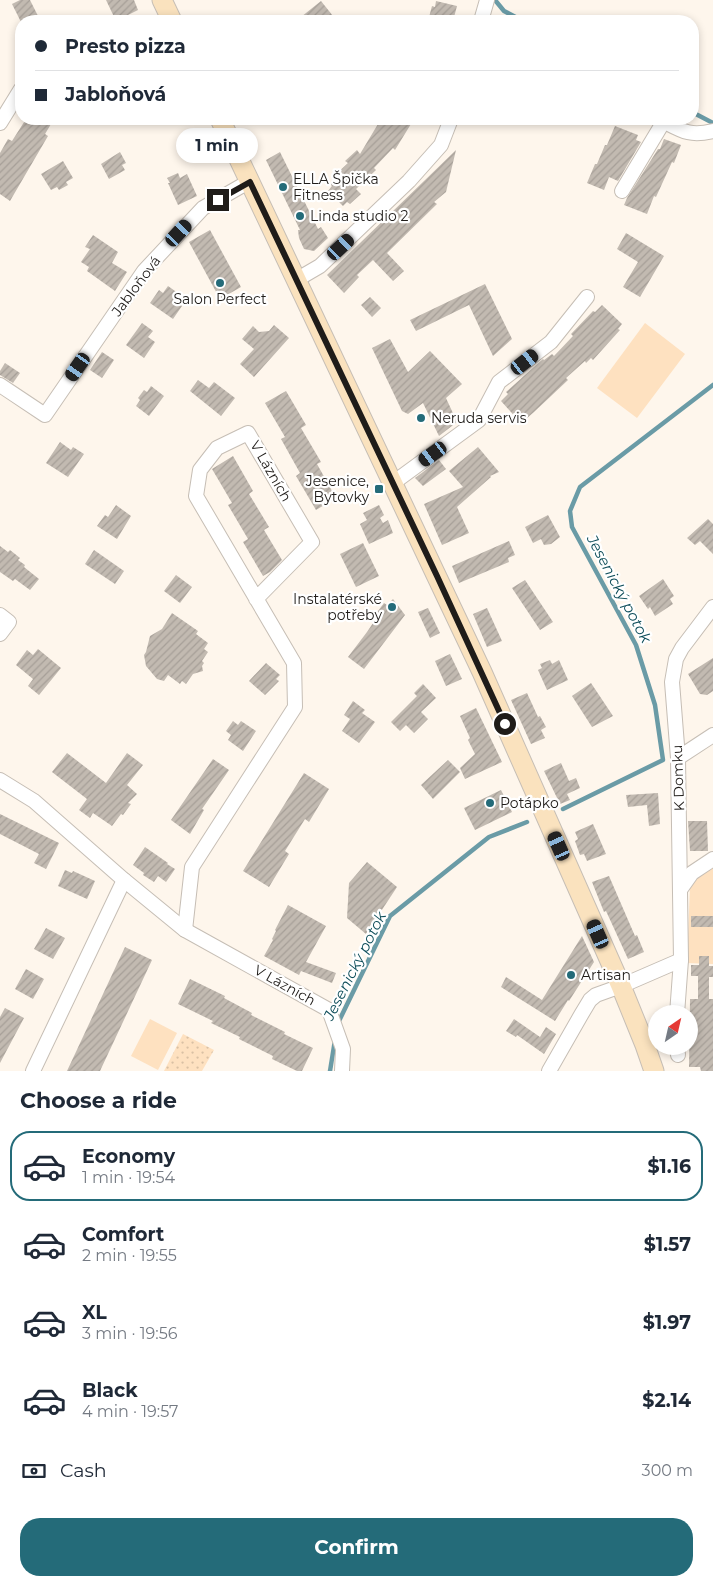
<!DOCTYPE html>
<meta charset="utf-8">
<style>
:root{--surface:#fff;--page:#f6f6f7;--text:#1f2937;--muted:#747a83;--line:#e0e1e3;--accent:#246b79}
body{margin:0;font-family:Montserrat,sans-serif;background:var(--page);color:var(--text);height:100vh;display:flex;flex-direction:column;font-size:19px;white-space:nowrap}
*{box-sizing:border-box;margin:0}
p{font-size:16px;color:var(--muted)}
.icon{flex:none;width:28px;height:28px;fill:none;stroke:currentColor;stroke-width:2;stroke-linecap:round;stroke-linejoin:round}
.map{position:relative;height:1071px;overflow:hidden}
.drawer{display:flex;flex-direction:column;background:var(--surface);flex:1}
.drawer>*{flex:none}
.guide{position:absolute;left:15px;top:15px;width:684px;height:110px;border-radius:20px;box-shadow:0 2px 8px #0003;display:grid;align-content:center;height:110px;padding:0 20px;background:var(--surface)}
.needle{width:32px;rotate:34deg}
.buttons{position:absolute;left:648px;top:1005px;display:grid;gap:10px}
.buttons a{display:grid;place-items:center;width:50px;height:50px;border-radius:50%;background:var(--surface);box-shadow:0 2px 8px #0003;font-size:25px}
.end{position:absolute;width:22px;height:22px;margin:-11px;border:6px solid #1f1c19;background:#fff;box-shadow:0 0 0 2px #fff}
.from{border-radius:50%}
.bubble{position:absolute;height:35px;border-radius:18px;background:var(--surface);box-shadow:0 2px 8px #0003;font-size:16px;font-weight:700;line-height:35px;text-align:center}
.car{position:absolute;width:15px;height:30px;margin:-15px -8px;border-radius:6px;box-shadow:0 0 4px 1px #0007;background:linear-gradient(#222 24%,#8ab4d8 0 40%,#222 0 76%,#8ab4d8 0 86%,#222 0)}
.guide b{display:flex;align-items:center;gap:18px;height:48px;font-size:19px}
.guide b+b{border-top:1px solid var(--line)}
.guide i{width:12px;height:12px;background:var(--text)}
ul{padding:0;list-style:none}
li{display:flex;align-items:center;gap:15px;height:70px;margin:0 10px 8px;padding:0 10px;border:2px solid transparent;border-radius:20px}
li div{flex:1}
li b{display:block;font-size:19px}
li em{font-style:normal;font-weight:700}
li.on{border-color:var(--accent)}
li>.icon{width:45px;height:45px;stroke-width:1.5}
h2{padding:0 20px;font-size:22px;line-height:60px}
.pay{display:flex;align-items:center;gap:12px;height:55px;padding:0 20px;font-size:19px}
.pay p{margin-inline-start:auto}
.primary-button{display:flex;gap:10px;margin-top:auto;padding:10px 20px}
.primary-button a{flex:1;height:58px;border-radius:20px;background:var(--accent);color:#fff;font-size:20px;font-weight:700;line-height:58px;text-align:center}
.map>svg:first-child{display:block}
.park{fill:url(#park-dots)}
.garden{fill:#fee1c0}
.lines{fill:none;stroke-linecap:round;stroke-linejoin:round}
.stream{stroke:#6a9ba6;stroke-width:4.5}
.building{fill:url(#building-hatch)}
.street-casing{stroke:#c6beb5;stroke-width:16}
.secondary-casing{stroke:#c6beb5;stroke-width:21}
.street{stroke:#fff;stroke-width:14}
.secondary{stroke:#fae2be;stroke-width:19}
.route{stroke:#1f1c19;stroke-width:6}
.poi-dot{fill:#246b79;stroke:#fff;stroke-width:2}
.labels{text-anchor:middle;stroke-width:4.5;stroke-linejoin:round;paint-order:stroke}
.poi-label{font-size:14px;fill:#1f1c19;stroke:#fff;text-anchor:start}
.street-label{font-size:14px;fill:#1f1c19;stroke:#fff}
.water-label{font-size:15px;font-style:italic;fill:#0f4e5a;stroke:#fff}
</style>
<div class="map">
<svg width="713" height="1071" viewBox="0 0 713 1071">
<defs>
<pattern id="park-dots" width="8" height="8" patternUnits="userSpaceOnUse" patternTransform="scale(1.25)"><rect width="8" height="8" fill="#fee1c0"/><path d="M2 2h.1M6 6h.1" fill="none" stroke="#d9c0a4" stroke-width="1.8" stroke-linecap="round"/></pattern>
<pattern id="building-hatch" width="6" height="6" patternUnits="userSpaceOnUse" patternTransform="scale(1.25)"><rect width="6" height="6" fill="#c2bab1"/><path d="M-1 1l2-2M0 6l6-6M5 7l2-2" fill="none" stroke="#a69f98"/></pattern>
</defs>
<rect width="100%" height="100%" fill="#fef6ec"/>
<path class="park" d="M 183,1034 L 214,1050 L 202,1071 L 164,1071 Z"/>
<g class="garden">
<path d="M 645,323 L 685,354 L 637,418 L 597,388 Z"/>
<path d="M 713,867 L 713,964 L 687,963 L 690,887 L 701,874 Z"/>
<path d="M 150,1019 L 177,1033 L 158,1070 L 131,1056 Z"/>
</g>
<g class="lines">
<g class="stream">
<path d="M 495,0 L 504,11 L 523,21"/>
<path d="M 692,112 L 713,123"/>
<path d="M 563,809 L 663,760 L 655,705 L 636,645 L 572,527 L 570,511 L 580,487 L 713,385"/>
<path d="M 338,1023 L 390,916 L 489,837 L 527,822"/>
<path d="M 330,1071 L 335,1040"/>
</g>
</g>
<g class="building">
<path d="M 20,0 L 30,0 L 38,16 L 27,21 L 21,22 L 12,4 Z"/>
<path d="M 106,0 L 134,0 L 138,10 L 116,21 Z"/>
<path d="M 321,1 L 337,21 L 296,21 Z"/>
<path d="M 436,1 L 457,6 L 453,21 L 428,21 L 432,6 L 435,7 Z"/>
<path d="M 26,119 L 54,119 L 45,134 L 48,136 L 10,201 L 0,194 L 0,153 L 8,139 L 12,141 Z"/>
<path d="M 381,119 L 414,119 L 395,150 L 393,148 L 374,168 L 376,170 L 356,189 L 361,194 L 350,204 L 347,202 L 343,206 L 328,191 L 332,186 L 330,184 L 336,179 L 333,177 L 348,163 L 345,161 L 357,150 L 360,154 Z"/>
<path d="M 615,126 L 638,135 L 636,140 L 641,142 L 618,181 L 609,177 L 604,190 L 587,183 L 595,164 L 597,164 L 605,145 L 607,145 Z"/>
<path d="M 664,139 L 681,145 L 674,163 L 672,162 L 656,197 L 654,196 L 647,214 L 624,205 L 627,198 L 658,149 L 660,149 Z"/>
<path d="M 456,150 L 446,192 L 434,202 L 437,204 L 387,253 L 404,271 L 393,281 L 373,260 L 357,275 L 359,277 L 344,293 L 327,275 Z"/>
<path d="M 120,152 L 126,163 L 122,165 L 125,170 L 109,179 L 101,164 Z"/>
<path d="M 280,152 L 318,229 L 321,227 L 328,238 L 314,251 L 304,249 L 299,238 L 298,230 L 300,230 L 266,160 Z"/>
<path d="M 63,161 L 73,178 L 66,182 L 68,185 L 59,190 L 57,187 L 51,190 L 41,174 Z"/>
<path d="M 178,173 L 180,178 L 187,174 L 197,196 L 178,205 L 168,183 L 170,183 L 167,178 Z"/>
<path d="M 210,230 L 241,287 L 220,299 L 189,242 Z"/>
<path d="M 626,233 L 664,256 L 640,297 L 623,287 L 638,262 L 617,249 Z"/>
<path d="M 93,235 L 118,252 L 112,263 L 127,272 L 115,291 L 87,271 L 89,267 L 81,262 L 90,249 L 85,247 Z"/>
<path d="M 485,284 L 512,339 L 493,356 L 469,305 L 416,331 L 410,320 Z"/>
<path d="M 168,286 L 182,296 L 178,303 L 182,306 L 173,319 L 150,303 L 159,290 L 163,293 Z"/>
<path d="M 370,297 L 381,308 L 372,317 L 361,305 Z"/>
<path d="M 602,305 L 622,324 L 618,329 L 620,330 L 593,360 L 591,358 L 586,363 L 585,361 L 566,378 L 568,380 L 534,412 L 526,419 L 525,417 L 520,422 L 501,401 L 508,394 L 506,392 L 543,359 L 544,360 L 552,354 L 554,356 L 573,336 L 571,334 L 593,311 L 595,312 Z"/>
<path d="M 142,323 L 153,331 L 148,337 L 155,342 L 144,358 L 126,345 Z"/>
<path d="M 274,325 L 289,338 L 254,377 L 240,364 L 254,349 L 242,339 L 253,326 L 259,332 L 269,331 Z"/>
<path d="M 390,339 L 408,372 L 430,351 L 462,384 L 446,398 L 457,422 L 439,436 L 423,403 L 408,414 L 402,411 L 372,348 Z"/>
<path d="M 102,352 L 114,360 L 102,378 L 90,370 Z"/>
<path d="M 5,363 L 20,373 L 13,383 L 0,375 L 0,371 Z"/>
<path d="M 198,380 L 209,388 L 214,382 L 235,398 L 221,416 L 190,391 Z"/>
<path d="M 151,386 L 164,396 L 149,416 L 136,406 L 140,400 L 138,398 L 144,390 L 147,392 Z"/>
<path d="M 286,391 L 306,425 L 301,428 L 321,462 L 317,464 L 336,498 L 316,510 L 296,476 L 300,473 L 281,439 L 285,437 L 265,403 Z"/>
<path d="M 60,442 L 71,450 L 73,447 L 84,454 L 68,477 L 46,463 Z"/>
<path d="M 478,447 L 499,472 L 490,476 L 491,477 L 457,507 L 469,533 L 442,545 L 424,504 L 463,487 L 449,471 Z"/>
<path d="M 233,456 L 253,491 L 249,494 L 269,527 L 264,530 L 282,560 L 270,572 L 263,576 L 243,542 L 248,539 L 228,505 L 232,503 L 212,469 Z"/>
<path d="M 439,460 L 446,469 L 423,486 L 415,478 Z"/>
<path d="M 116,505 L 131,516 L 117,539 L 97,526 L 105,515 L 108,517 Z"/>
<path d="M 379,505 L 384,515 L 380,518 L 383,523 L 388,520 L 393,533 L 369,544 L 360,524 L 367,520 L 363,513 Z"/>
<path d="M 548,515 L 560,537 L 551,544 L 544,545 L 541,539 L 533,543 L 525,527 Z"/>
<path d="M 708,519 L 713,524 L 713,554 L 700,541 L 695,545 L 687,538 Z"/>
<path d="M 509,541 L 515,555 L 508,558 L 509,562 L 459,583 L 452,566 Z"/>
<path d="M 363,543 L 379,576 L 356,587 L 340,554 Z"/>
<path d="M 0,546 L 8,552 L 10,550 L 20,558 L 18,560 L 25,565 L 24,567 L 39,579 L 30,590 L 15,579 L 13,581 L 0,572 Z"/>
<path d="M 94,550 L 124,571 L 115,584 L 85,564 Z"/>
<path d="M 176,575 L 192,587 L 180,603 L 164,591 Z"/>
<path d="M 663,579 L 674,596 L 670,599 L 673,604 L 655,616 L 650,607 L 648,609 L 639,596 Z"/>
<path d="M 525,580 L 553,622 L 540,630 L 512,588 Z"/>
<path d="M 393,599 L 405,615 L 364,669 L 348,657 L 367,632 L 377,617 L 375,615 L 384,603 L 387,605 Z"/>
<path d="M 428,608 L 440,633 L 430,638 L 418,612 Z"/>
<path d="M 487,608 L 502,641 L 487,647 L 473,614 Z"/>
<path d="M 172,613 L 198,631 L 196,634 L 208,643 L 204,649 L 208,652 L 202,661 L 204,663 L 202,666 L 203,671 L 193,674 L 186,684 L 182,681 L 180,684 L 168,675 L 164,681 L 157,679 L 146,666 L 144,655 L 146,652 L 150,636 L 162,629 Z"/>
<path d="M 38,649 L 61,668 L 39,695 L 28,686 L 33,679 L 16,665 L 27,650 L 33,655 Z"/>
<path d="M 450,654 L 462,679 L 446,686 L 435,661 Z"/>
<path d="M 713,658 L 713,691 L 707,695 L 700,694 L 688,674 Z"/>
<path d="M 550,660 L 552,664 L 559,660 L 568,680 L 547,690 L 538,670 L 542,668 L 540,664 Z"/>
<path d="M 266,663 L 280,675 L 276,679 L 279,681 L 265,695 L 249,681 Z"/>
<path d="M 591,683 L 613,716 L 592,727 L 572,696 Z"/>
<path d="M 423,684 L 436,698 L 421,712 L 428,719 L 414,733 L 406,725 L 400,731 L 391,722 L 417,696 L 414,693 Z"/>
<path d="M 527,693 L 538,717 L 540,716 L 546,727 L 541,730 L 545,738 L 531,744 L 511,700 Z"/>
<path d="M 353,701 L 365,710 L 362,713 L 375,722 L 359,743 L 342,731 L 350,719 L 344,715 Z"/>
<path d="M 476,708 L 502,762 L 465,779 L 460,768 L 475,754 L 468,740 L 470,738 L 460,716 Z"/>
<path d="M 233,721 L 238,725 L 241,721 L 256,731 L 243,751 L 228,740 L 231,735 L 226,731 Z"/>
<path d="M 67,753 L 106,783 L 127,753 L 143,765 L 127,785 L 137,794 L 128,803 L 131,804 L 123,815 L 121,814 L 112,826 L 93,813 L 90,818 L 79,810 L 87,799 L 52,772 Z"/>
<path d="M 213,759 L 229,770 L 202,809 L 204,810 L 190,834 L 171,820 Z"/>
<path d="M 448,760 L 460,772 L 433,799 L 421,785 Z"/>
<path d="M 561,763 L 569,781 L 576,778 L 580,788 L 567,794 L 570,800 L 560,804 L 544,771 Z"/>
<path d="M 304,773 L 329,789 L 309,822 L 305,819 L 285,851 L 289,854 L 269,887 L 243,871 Z"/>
<path d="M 501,790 L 512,812 L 475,830 L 464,808 Z"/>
<path d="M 658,793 L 660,824 L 649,826 L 647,805 L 628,807 L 626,795 Z"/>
<path d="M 0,814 L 59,843 L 46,869 L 34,863 L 39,854 L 0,834 Z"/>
<path d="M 688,821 L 707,821 L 708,851 L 690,851 Z"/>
<path d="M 593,824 L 606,854 L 587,861 L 584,854 L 580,855 L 575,841 L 578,839 L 575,832 Z"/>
<path d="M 145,847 L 168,863 L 167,864 L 175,869 L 166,882 L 158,876 L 154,882 L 143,875 L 144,873 L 133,865 Z"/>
<path d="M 367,862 L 397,887 L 366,934 L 347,918 L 349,883 Z"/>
<path d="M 65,870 L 72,873 L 73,871 L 95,881 L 87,899 L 58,886 Z"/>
<path d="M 609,876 L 635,936 L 637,935 L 644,952 L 628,959 L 606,911 L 604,912 L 592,882 Z"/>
<path d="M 288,905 L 326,926 L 306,962 L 336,973 L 332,983 L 301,971 L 299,975 L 264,956 L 273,940 L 272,939 L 276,931 L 275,930 Z"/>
<rect x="691" y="916" width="22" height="11"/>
<path d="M 46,928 L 65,938 L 53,959 L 34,949 Z"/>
<path d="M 582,936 L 594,962 L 569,1001 L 568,1000 L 555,1021 L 501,987 L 506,977 L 542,1000 Z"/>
<path d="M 125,947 L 152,960 L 100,1071 L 67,1071 Z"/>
<path d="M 699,956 L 709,956 L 709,966 L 713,966 L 713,977 L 709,977 L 709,999 L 713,999 L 713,1071 L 701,1071 L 700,1067 L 689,1067 L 690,999 L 698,999 L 698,976 L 691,976 L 691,965 L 699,965 Z"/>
<path d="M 26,969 L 44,979 L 33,999 L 15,989 Z"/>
<path d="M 190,979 L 225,996 L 224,998 L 252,1013 L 251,1015 L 285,1032 L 284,1034 L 313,1048 L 302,1071 L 297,1071 L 272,1059 L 273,1056 L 239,1039 L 240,1037 L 211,1023 L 213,1021 L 178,1004 Z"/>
<path d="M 5,1008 L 24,1018 L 0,1063 L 0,1017 Z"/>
<path d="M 514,1019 L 540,1037 L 546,1027 L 556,1034 L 544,1054 L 517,1035 L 516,1037 L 506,1031 Z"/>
</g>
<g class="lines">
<g class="street-casing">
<g id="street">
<path d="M 481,21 L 487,0"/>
<path d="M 659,119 C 681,130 688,137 713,131"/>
<path d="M 0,123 L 21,89"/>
<path d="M 622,191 L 664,121"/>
<path d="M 296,280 L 320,266 L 409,181 L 441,145 L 451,119"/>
<path d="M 0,385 L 45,415 L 144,271 L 203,208 L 250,181"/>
<path d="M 393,483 L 479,420 L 499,382 L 551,342 L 587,297"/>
<path d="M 0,615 L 9,622 L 0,634"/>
<path d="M 678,758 L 713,735"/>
<path d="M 0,780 L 34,801 L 124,880 L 185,930 L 329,1010 L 343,1049 L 342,1071"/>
<path d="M 680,890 L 692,873 L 713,859"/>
<path d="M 185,930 L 192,867 L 295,707 L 294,663 L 196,496 L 200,470 L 217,448 L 248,433 L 312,542 L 256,599"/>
<path d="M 677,1014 L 681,960"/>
<path d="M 677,1046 L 678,1055"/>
<path d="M 33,1071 L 124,880"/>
<path d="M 549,1071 L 581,1015 L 590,1000 L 596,995 L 621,986 L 681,960 L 678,758 L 672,682 L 676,659 L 682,648 L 713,607"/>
</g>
</g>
<g class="secondary-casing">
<g id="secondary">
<path d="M 162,0 L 172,21"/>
<path d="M 220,119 L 482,672 L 621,986 L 645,1045 L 654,1071"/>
</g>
</g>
<use href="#street" class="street"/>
<use href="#secondary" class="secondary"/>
</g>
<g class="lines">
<path class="route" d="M 218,200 L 250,182 L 437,576 L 505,724"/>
</g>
<g class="poi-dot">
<circle cx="283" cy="187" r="5"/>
<circle cx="300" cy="216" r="5"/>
<circle cx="220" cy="283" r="5"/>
<circle cx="421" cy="418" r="5"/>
<rect x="374" y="484" width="10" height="10" rx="2.5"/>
<circle cx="392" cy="607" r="5"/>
<circle cx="490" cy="803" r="5"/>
<circle cx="571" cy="975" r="5"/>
</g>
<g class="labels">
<g class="poi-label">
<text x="293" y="184">ELLA Špička<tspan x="293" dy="16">Fitness</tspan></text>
<text x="310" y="221">Linda studio 2</text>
<text x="220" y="304" text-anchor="middle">Salon Perfect</text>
<text x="431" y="423">Neruda servis</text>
<text x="369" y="486" text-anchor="end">Jesenice,<tspan x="369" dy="16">Bytovky</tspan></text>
<text x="382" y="604" text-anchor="end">Instalatérské<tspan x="382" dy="16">potřeby</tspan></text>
<text x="500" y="808">Potápko</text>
<text x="581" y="980">Artisan</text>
</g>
<g class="street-label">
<text transform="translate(136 286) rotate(-53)" y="5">Jabloňová</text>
<text transform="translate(271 471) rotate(60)" y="5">V Lázních</text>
<text transform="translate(678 778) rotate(-92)" y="5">K Domku</text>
<text transform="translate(285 985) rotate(29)" y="5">V Lázních</text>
</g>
<g class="water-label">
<text transform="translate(619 589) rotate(62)" y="5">Jesenický potok</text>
<text transform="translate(355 966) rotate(-63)" y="5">Jesenický potok</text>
</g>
</g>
</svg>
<div class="buttons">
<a><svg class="needle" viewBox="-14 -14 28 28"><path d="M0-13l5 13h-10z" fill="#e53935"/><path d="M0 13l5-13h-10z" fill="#747a83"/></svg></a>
</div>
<i class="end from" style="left:505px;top:724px"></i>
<i class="end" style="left:218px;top:200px"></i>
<div class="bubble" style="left:176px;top:128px;width:82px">1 min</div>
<i class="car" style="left:179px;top:233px;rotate:43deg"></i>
<i class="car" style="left:341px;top:247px;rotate:47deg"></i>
<i class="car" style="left:525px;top:362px;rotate:52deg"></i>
<i class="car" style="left:78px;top:367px;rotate:215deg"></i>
<i class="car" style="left:433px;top:454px;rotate:234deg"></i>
<i class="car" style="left:559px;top:846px;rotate:336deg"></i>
<i class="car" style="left:598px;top:934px;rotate:336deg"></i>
<div class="guide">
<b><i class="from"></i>Presto pizza</b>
<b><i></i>Jabloňová</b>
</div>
</div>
<section class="drawer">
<h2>Choose a ride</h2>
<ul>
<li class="on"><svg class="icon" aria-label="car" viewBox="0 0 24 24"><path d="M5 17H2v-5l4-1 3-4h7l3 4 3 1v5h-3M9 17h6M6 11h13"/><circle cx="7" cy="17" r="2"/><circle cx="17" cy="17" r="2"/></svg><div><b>Economy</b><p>1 min · 19:54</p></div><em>$1.16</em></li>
<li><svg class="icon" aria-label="car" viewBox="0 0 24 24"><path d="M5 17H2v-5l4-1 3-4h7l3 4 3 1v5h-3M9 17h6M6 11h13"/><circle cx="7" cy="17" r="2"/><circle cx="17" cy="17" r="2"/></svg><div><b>Comfort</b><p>2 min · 19:55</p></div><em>$1.57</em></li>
<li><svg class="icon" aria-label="car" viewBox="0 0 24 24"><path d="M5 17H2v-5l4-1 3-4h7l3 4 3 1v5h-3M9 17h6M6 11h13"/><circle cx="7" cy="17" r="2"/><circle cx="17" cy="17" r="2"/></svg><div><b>XL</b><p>3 min · 19:56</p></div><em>$1.97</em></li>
<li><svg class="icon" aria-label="car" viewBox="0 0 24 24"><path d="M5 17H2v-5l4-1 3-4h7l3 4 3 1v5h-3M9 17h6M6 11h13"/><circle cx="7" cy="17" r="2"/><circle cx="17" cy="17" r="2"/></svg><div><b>Black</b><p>4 min · 19:57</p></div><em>$2.14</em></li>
</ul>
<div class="pay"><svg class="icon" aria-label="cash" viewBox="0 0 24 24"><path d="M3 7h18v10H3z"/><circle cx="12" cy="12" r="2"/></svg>Cash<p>300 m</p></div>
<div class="primary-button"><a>Confirm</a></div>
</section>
